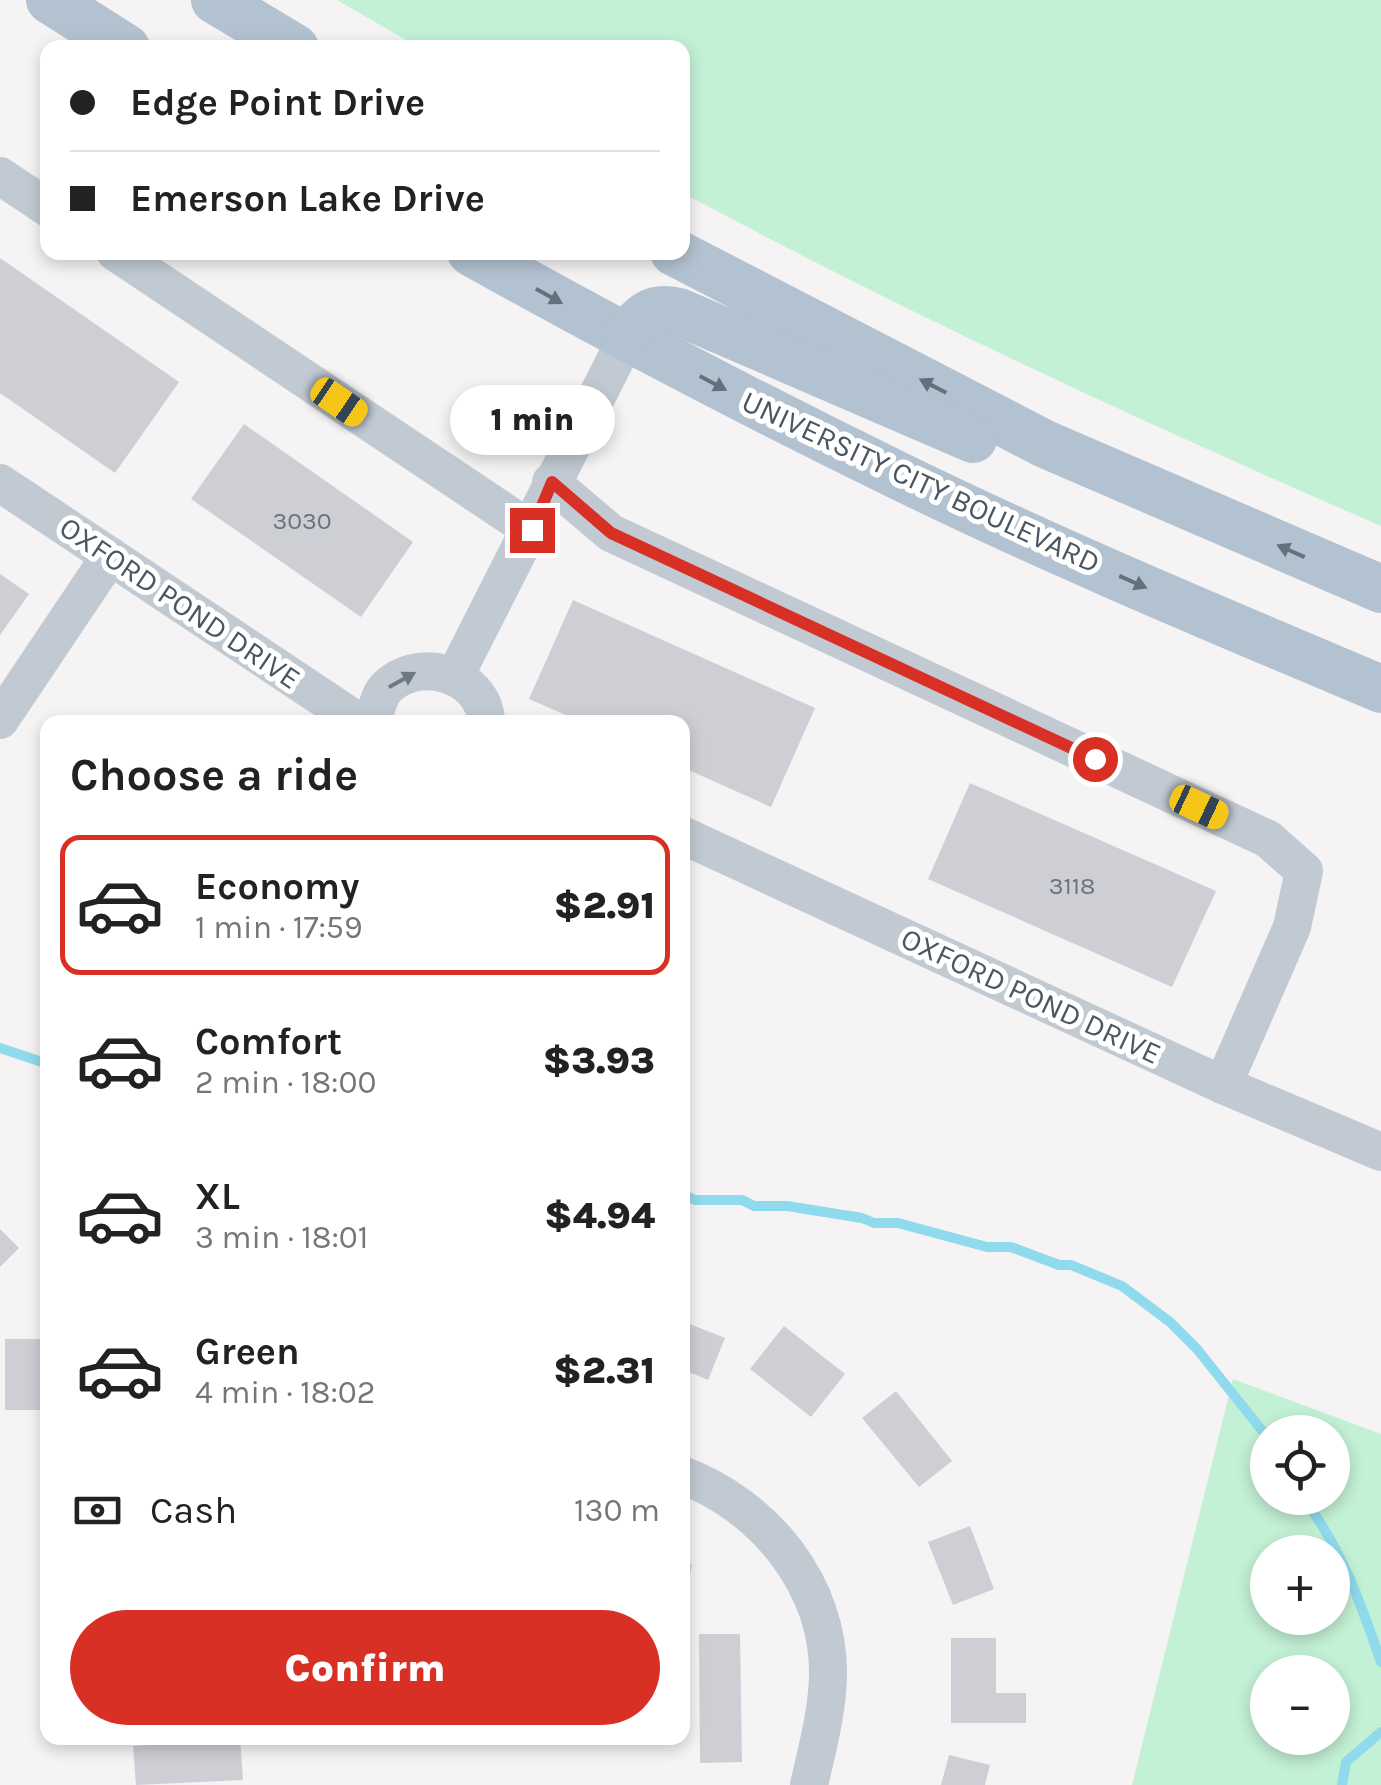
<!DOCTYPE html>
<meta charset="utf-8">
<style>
:root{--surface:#fff;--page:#f2f2f2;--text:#222;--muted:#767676;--line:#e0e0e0;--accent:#d93025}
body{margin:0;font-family:Karla,sans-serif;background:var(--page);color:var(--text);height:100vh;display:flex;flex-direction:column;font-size:38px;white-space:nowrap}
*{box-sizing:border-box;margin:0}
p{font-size:32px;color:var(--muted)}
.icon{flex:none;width:55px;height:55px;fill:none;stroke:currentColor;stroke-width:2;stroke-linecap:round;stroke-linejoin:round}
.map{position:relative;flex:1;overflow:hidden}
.drawer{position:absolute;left:40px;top:715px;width:650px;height:1030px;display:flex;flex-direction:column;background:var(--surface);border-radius:20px;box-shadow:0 5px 15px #0003}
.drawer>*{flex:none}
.hud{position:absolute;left:40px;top:40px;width:650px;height:220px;border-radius:20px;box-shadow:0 5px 15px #0003;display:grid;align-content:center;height:220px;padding:0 30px;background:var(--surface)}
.buttons{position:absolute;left:1250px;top:1415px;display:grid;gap:20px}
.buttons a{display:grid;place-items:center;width:100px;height:100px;border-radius:50%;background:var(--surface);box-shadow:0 5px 15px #0003;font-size:50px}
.end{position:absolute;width:45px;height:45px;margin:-22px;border:12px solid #d93025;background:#fff;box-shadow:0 0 0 5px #fff}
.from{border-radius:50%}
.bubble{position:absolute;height:70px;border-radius:35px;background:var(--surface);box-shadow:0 5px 15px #0003;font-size:32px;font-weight:800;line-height:70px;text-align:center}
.car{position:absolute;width:30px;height:60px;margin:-30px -15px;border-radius:12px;box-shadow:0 0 8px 2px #0007;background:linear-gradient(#f5c518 24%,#345 0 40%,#f5c518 0 76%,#345 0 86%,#f5c518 0)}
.hud b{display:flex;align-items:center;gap:35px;height:95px;font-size:38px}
.hud b+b{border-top:2px solid var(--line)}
.hud i{width:25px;height:25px;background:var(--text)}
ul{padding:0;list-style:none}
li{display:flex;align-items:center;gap:30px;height:140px;margin:0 20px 15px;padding:0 10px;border:5px solid transparent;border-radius:20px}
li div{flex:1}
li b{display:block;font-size:38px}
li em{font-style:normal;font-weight:800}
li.active{border-color:var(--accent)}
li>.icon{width:90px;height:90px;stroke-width:1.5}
h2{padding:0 30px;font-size:45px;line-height:120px}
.pay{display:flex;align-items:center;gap:25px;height:110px;padding:0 30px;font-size:38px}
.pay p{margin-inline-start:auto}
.primary-button{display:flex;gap:20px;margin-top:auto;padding:20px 30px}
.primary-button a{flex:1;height:115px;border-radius:60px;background:var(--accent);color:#fff;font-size:40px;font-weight:800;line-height:115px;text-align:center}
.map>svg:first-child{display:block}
.green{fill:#c3f1d5;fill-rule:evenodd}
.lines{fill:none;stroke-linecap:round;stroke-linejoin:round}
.stream{stroke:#90daee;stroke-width:10}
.building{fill:#cdcfd5}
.minor{stroke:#c1cad2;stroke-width:38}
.major{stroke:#b3c2d1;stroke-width:48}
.oneway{fill:#64717d}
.oneway2{fill:#6e7983}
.route{stroke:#d93025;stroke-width:12}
.labels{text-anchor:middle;stroke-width:10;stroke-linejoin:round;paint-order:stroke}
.number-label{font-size:25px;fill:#6b747e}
.street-label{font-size:30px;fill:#4a5661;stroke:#fff}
</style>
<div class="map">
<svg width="1381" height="1785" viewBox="0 0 1381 1785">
<rect width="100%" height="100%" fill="#f5f3f3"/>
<g class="green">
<path d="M 337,0 L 1381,0 L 1381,526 C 1144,423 910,315 683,193 L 682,48 L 418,47 Z"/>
<path d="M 1233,1379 L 1381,1434 L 1381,1785 L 1132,1785 ZM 1268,1432 L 1332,1432 L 1332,1498 L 1268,1498 ZM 1268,1552 L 1332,1552 L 1332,1618 L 1268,1618 ZM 1268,1672 L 1332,1672 L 1332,1738 L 1268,1738 Z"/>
</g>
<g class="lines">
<g class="stream">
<path d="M 0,1048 L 48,1064"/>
<path d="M 682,1194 L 695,1200 L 742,1200 L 754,1206 L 787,1206 L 862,1218 L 874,1223 L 898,1223 L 987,1247 L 1011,1247 L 1059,1265 L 1071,1265 L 1122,1286 L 1170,1322 L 1197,1349 L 1268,1438"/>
<path d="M 1303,1498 C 1341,1547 1361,1604 1381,1662"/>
<path d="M 1342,1785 L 1346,1762 L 1381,1732"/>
</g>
</g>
<g class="building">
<path d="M 0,258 L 179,382 L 115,473 L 0,393 Z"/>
<path d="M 244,424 L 413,542 L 361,617 L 191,499 Z"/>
<path d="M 0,574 L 29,594 L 0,635 Z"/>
<path d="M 573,600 L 815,708 L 771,807 L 682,767 L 682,722 L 582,722 L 529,699 Z"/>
<path d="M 970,783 L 1216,891 L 1172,987 L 928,879 Z"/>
<path d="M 0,1229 L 19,1248 L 0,1267 Z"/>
<path d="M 682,1321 L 725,1338 L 708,1380 L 682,1369 Z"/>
<path d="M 784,1326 L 845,1374 L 811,1417 L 750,1369 Z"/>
<rect x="5" y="1339" width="41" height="71"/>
<path d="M 896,1391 L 952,1461 L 919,1487 L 862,1418 Z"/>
<path d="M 970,1526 L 994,1589 L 953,1605 L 928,1542 Z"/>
<path d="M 682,1563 L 692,1565 L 684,1600 L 682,1599 Z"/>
<path d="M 699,1634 L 740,1634 L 742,1762 L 700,1763 Z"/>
<path d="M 951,1638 L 996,1638 L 996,1693 L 1026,1693 L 1026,1723 L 951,1723 Z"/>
<path d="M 240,1738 L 243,1780 L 136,1785 L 133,1746 Z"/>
<path d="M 949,1755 L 990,1765 L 985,1785 L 941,1785 Z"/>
</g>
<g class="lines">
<g class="minor">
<path d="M 0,176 L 48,208"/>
<path d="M 115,252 L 531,530"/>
<path d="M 551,482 L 611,533 L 1268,839 L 1304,871 L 1292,927 L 1223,1085"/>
<path d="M 0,483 L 359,722"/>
<path d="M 455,676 L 627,337"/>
<path d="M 0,720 L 110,556"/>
<path d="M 372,722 C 375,714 378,700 383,692 C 413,653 485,673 486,722"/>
<path d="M 682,835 L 1223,1085 L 1381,1152"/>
<path d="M 682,1475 C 765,1506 830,1586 828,1677 C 827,1713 817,1750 809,1785"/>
</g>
<g class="major">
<path d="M 50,0 L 126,48"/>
<path d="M 215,0 L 295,48"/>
<path d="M 471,252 C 610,330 752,404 895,474 C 1054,552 1218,620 1381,689"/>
<path d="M 674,252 L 1045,444 L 1381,589"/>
<path d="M 627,337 C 642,316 652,305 679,312 L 973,439"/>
</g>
</g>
<defs><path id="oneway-solid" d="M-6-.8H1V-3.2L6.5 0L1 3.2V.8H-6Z" transform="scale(2.5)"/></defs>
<g class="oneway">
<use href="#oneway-solid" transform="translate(549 296) rotate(29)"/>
<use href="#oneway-solid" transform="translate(713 383) rotate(28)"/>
<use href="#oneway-solid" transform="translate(933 386) rotate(-153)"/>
<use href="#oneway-solid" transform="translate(1291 551) rotate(-156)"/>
<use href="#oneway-solid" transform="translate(1133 582) rotate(24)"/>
</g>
<use class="oneway2" href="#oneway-solid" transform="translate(402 680) rotate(-29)"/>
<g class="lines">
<path class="route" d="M 532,530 L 552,482 L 611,533 L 1095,759"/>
</g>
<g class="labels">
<g class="number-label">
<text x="302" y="529">3030</text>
<text x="1072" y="894">3118</text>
</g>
<g class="street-label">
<text transform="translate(921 482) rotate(25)" y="10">UNIVERSITY CITY BOULEVARD</text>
<text transform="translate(180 603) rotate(34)" y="10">OXFORD POND DRIVE</text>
<text transform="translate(1031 996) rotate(25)" y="10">OXFORD POND DRIVE</text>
</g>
</g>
</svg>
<div class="buttons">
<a><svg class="icon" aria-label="locate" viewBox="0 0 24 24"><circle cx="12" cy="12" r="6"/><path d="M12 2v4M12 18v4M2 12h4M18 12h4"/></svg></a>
<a>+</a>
<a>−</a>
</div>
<i class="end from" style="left:1095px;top:759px"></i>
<i class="end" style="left:532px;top:530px"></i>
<div class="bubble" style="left:450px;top:385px;width:165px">1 min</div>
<i class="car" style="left:339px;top:402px;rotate:124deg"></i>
<i class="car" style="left:1199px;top:807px;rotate:115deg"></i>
<div class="hud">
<b><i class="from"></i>Edge Point Drive</b>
<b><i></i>Emerson Lake Drive</b>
</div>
<section class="drawer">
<h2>Choose a ride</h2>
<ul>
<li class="active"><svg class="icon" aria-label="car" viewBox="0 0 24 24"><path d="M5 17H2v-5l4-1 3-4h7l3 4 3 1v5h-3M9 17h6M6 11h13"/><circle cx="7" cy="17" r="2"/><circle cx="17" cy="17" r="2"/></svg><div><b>Economy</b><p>1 min · 17:59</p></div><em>$2.91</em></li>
<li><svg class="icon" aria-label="car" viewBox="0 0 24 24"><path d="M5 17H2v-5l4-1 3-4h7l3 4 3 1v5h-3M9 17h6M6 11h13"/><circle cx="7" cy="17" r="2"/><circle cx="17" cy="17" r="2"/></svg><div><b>Comfort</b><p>2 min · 18:00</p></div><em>$3.93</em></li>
<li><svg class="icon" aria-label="car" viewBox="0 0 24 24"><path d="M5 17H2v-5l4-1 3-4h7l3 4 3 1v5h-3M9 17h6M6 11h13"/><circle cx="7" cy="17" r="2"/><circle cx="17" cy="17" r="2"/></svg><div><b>XL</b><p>3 min · 18:01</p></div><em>$4.94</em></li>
<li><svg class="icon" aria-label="car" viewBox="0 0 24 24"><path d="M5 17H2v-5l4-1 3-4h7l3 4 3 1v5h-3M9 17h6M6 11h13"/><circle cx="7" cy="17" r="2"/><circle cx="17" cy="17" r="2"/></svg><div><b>Green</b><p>4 min · 18:02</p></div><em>$2.31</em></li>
</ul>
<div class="pay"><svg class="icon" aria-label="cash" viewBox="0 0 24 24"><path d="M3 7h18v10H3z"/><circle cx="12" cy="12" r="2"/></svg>Cash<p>130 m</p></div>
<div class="primary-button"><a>Confirm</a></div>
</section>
</div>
